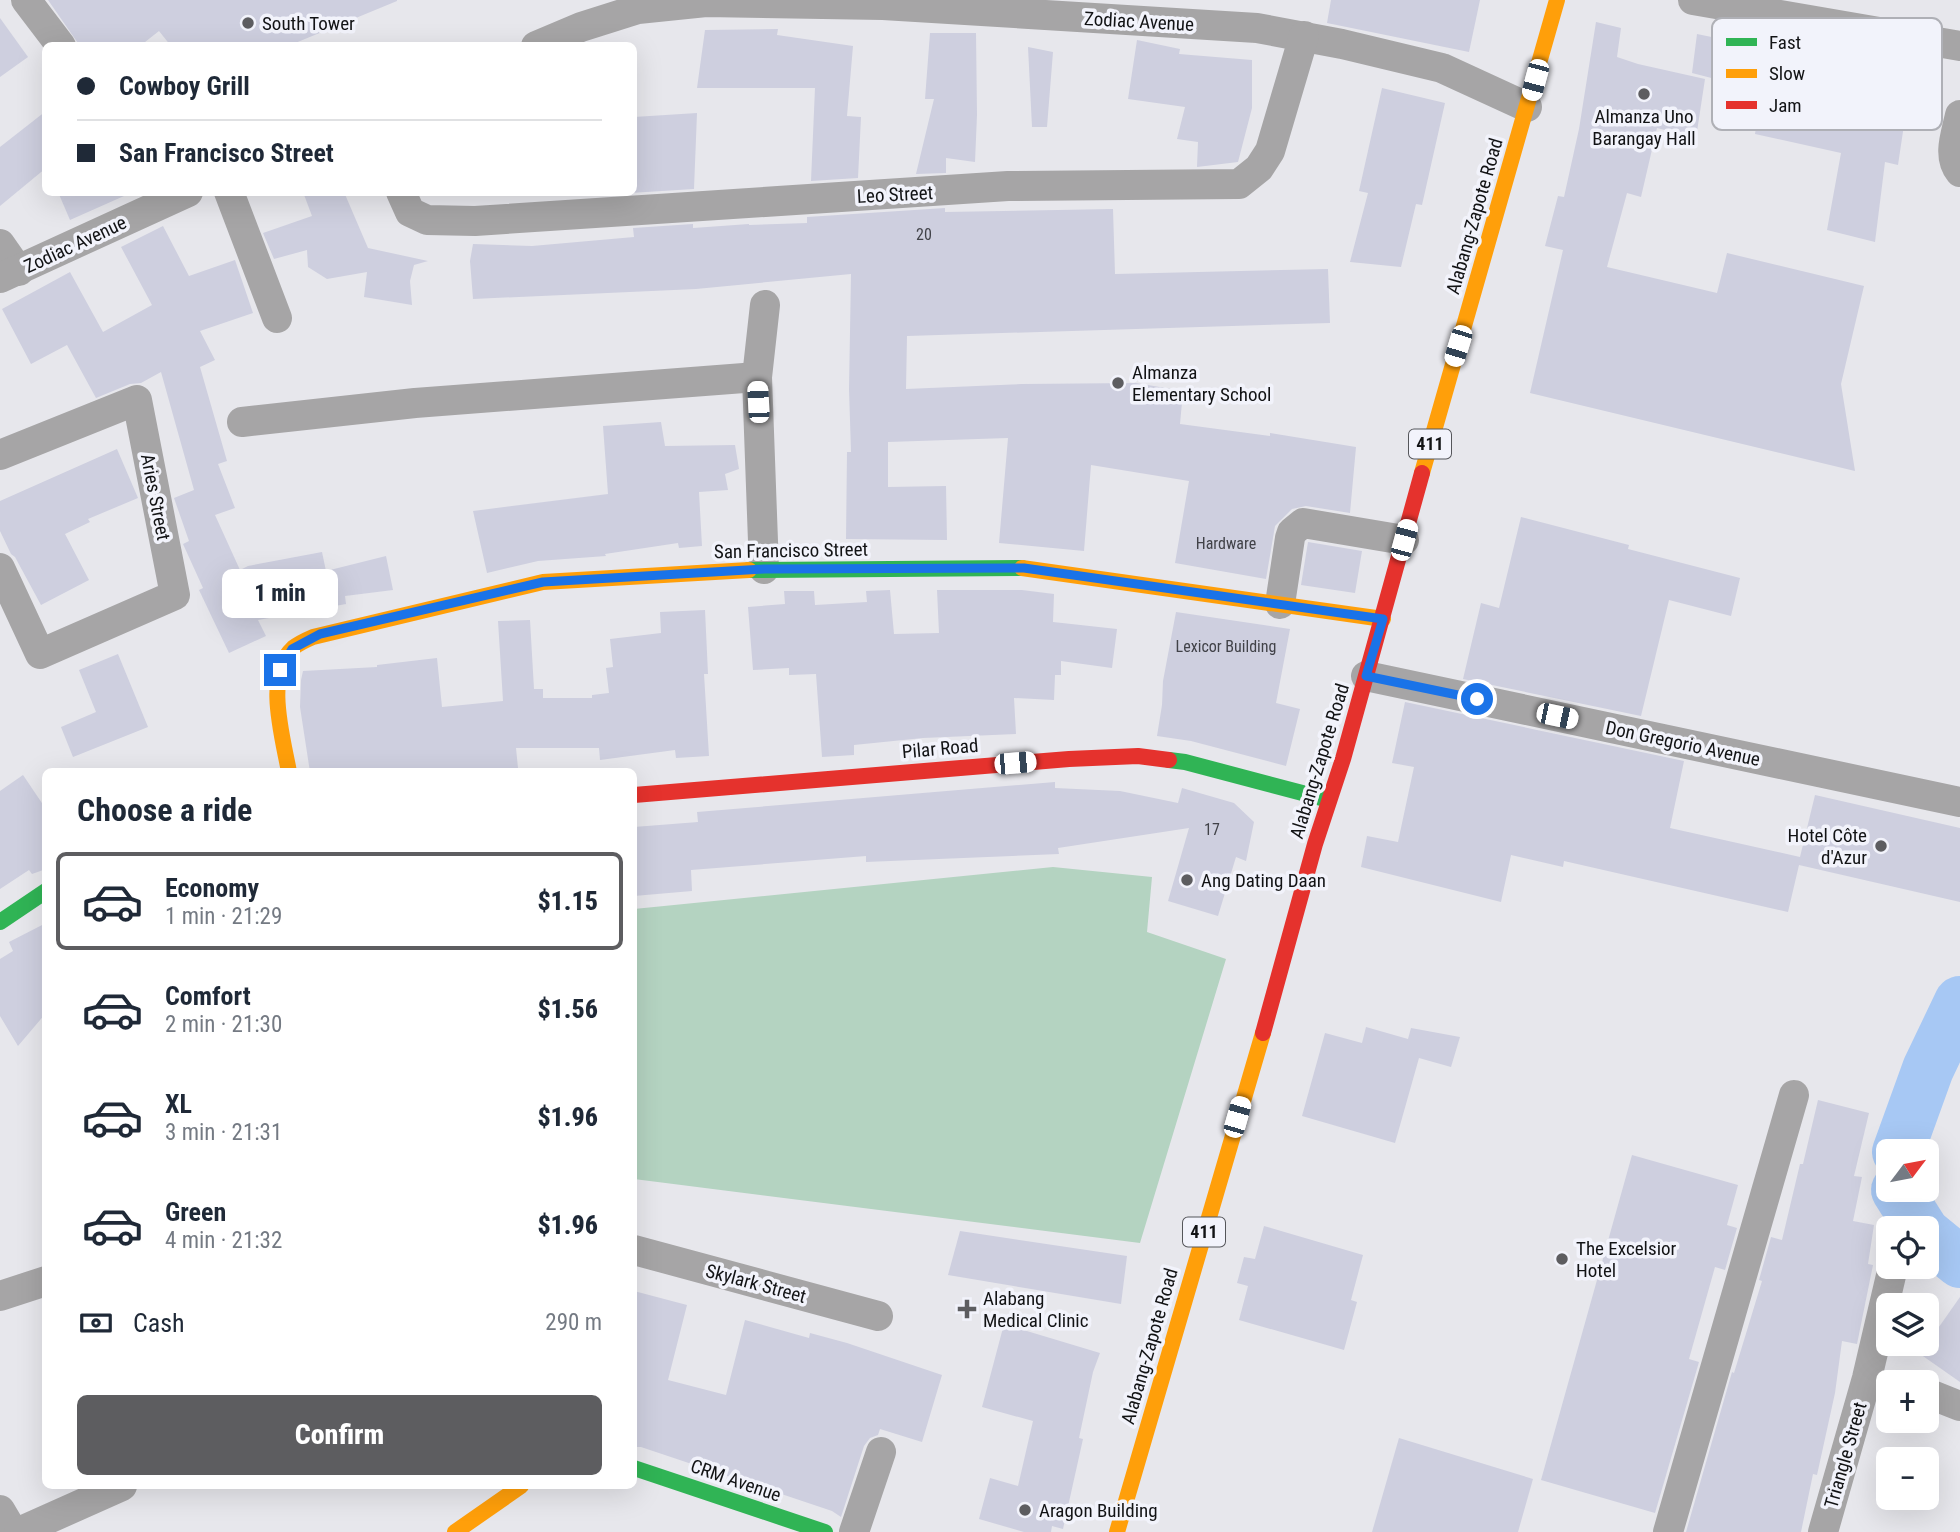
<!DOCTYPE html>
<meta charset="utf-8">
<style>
:root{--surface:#fff;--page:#f6f6f7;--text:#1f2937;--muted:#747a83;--line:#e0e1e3;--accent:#5d5d60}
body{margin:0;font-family:"Roboto Condensed",sans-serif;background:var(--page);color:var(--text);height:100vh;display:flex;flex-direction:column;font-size:26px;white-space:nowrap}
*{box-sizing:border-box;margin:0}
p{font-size:23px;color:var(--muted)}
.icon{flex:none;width:38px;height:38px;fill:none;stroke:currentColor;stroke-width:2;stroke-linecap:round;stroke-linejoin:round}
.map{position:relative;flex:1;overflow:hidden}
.panel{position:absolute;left:42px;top:768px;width:595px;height:721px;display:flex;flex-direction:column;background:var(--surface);border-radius:10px;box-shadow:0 7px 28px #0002}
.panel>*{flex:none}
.banner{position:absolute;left:42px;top:42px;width:595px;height:154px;border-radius:10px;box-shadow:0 7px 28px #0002;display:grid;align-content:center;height:154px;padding:0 35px;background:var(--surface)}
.needle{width:46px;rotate:58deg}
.fabs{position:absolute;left:1876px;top:1139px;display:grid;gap:14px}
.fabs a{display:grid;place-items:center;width:63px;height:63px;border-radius:10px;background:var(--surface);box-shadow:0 7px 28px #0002;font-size:35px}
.end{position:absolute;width:32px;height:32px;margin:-16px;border:9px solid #1a73e8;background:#fff;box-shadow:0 0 0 4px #fff}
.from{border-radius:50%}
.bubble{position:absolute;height:49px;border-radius:10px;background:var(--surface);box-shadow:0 7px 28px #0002;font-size:23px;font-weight:800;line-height:49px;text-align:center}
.car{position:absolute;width:21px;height:42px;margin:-21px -10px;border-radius:9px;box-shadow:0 0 5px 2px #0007;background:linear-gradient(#fff 24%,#345 0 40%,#fff 0 76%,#345 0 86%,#fff 0)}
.banner b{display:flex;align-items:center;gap:24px;height:66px;font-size:26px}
.banner b+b{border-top:2px solid var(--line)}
.banner i{width:18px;height:18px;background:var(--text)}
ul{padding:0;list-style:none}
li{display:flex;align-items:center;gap:21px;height:98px;margin:0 14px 10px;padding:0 21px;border:4px solid transparent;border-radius:10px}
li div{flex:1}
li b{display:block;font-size:26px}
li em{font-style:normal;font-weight:800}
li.active{border-color:var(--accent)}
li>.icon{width:63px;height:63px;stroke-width:1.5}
h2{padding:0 35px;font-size:32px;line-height:84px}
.pay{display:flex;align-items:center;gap:18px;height:77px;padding:0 35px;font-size:26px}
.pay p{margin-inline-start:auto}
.button{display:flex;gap:14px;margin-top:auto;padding:14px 35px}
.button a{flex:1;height:80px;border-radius:10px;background:var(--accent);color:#fff;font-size:28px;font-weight:800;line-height:80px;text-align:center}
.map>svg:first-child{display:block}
.green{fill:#b4d3c1}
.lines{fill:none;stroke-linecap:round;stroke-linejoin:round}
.river{stroke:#a7c8f4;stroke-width:52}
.building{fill:#cecfdf}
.street{stroke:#a6a5a6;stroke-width:30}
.fast{stroke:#30b455;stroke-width:16}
.slow{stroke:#ff9f0a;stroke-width:16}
.jam{stroke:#e5322d;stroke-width:16}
.route{stroke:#1a73e8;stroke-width:9}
.poi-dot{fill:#5d5d60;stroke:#f2f3fb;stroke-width:2.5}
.labels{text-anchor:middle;stroke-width:7;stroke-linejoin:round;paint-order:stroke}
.number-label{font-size:16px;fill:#414248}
.shield{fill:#f2f3fb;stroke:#55565a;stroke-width:2}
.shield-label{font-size:18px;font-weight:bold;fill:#121315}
.street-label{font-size:19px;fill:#121315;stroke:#f2f3fb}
.poi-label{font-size:19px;fill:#121315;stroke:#f2f3fb;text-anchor:start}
.key{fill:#f2f3fb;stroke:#afb0b6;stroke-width:2}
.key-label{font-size:19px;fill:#121315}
</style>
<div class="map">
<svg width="1960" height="1532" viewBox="0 0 1960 1532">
<rect width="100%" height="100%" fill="#e7e7ec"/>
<path class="green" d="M 1053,867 L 1152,877 L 1147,932 L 1226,959 L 1140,1243 L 634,1179 L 634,909 Z"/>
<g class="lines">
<g class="river">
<path d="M 1898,1152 L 1928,1069 L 1960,1002"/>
<path d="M 1897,1190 L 1921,1228"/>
<path d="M 1927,1235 L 1960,1262"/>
</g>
</g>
<g class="building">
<path d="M 48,0 L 397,0 L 397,1 L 288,46 L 171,46 L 159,31 L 140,46 L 80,46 Z"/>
<path d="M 1331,0 L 1480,0 L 1469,52 L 1327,23 Z"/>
<path d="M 0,18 L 28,57 L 0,77 Z"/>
<path d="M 1596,22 L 1621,28 L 1617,57 L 1638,64 L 1705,79 L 1696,138 L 1657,128 L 1641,197 L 1627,193 L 1607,267 L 1717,293 L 1727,253 L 1864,286 L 1841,384 L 1855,471 L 1530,393 L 1563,250 L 1545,246 L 1558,196 L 1564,197 L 1579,129 Z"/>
<path d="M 778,29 L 777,35 L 853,46 L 847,116 L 861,117 L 858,178 L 811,181 L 815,88 L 697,88 L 705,30 Z"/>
<path d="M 930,33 L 976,33 L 977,115 L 975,162 L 946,158 L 946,173 L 916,174 L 934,99 L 925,99 Z"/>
<path d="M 1697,34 L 1765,48 L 1763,57 L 1911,78 L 1898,165 L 1885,162 L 1875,242 L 1827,230 L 1841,153 L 1755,134 L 1762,91 L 1692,73 Z"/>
<path d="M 1137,40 L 1180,49 L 1179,54 L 1252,60 L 1252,108 L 1238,162 L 1197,167 L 1198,142 L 1177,139 L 1185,107 L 1128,99 Z"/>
<path d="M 1028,47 L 1053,52 L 1047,127 L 1032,127 Z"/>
<path d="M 1382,88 L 1445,103 L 1422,205 L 1416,204 L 1401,267 L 1350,262 L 1368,193 L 1359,191 Z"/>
<path d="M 46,111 L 46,168 L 0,206 L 0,147 Z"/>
<path d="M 697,113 L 694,189 L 630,193 L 634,192 L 634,117 Z"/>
<path d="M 58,192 L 133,192 L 70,220 Z"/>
<path d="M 303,192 L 344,192 L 368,248 L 428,261 L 414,265 L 410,281 L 412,305 L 364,297 L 367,272 L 327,279 L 308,267 L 307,250 L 274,259 L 263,233 L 312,216 Z"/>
<path d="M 945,208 L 945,212 L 1113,209 L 1115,274 L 1328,269 L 1330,323 L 907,336 L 906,389 L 1022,384 L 1136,383 L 1183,391 L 1180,424 L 1270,436 L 1270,433 L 1356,447 L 1350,513 L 1306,506 L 1292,509 L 1275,526 L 1266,579 L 1175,563 L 1189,481 L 1091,465 L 1084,551 L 999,543 L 1008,438 L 888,442 L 888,487 L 946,486 L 947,540 L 846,539 L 847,452 L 851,452 L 849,389 L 851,274 L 696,289 L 473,299 L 470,261 L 473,244 L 532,246 L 634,237 L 633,228 L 693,224 L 693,228 L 749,224 L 749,225 L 807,223 L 807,217 Z"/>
<path d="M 163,226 L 189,276 L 235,260 L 253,313 L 200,331 L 215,360 L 200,367 L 227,461 L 218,464 L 235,508 L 215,515 L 240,570 L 248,566 L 322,552 L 326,571 L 386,556 L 393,590 L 345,596 L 346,604 L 258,620 L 266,636 L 229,653 L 199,590 L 203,588 L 183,544 L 189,541 L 174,498 L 194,490 L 161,372 L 141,383 L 130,384 L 96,398 L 67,345 L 31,364 L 2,309 L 70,272 L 103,332 L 152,305 L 121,247 Z"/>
<path d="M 661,422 L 665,446 L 735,445 L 739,469 L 725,474 L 728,490 L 699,492 L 702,546 L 679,548 L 678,543 L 605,554 L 606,556 L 538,561 L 487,573 L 473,511 L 608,494 L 603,426 Z"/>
<path d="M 117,449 L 138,498 L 88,519 L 90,522 L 65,534 L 89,580 L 41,605 L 15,557 L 11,554 L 0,531 L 0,501 Z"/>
<path d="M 1521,517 L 1629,545 L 1628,549 L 1740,578 L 1731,616 L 1669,600 L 1641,716 L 1463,679 L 1481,603 L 1499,608 Z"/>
<path d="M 1308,542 L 1362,551 L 1355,593 L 1301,585 Z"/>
<path d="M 890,590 L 894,634 L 939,633 L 937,590 L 1022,590 L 1054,594 L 1053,622 L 1117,629 L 1112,668 L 1061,661 L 1061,675 L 1055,675 L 1054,700 L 1014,698 L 1016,734 L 923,738 L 854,745 L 854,755 L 822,757 L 816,674 L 789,675 L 789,668 L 753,670 L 748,607 L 785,604 L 784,591 L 814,591 L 815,605 L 867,602 L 866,591 Z"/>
<path d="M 705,610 L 708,674 L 704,674 L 709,756 L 676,758 L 675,750 L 600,760 L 599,748 L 516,748 L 518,768 L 479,772 L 310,772 L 300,707 L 301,680 L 303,671 L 377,667 L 377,665 L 437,658 L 442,707 L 503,701 L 498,621 L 530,620 L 534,689 L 543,689 L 543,698 L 592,698 L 592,695 L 609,693 L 606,668 L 613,667 L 610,639 L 661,633 L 660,612 Z"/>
<path d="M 1176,612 L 1290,629 L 1276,703 L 1300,709 L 1286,766 L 1191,741 L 1157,736 L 1162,705 L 1163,681 Z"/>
<path d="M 118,654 L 148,727 L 73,757 L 61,727 L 96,712 L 79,670 Z"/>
<path d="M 1405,702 L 1684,761 L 1670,828 L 1800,857 L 1815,795 L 1960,828 L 1960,902 L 1799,865 L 1788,912 L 1564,861 L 1563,867 L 1511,855 L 1501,902 L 1361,867 L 1367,836 L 1398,842 L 1414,767 L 1392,763 Z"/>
<path d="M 23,775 L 46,809 L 46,869 L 32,874 L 29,870 L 0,889 L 0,791 Z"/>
<path d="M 1055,782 L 1055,788 L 1120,791 L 1178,803 L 1182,788 L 1234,803 L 1254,822 L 1246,861 L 1236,857 L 1218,916 L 1168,901 L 1189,828 L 1058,848 L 1059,854 L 866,862 L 866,856 L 691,870 L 692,891 L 634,896 L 634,827 L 698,822 L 697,812 Z"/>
<path d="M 46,923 L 46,1013 L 18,1046 L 0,1016 L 0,959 L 13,951 L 9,942 Z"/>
<path d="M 1366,1027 L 1408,1039 L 1411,1028 L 1460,1037 L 1451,1067 L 1419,1058 L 1395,1143 L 1302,1116 L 1325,1033 L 1362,1043 Z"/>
<path d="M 1818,1100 L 1869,1113 L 1854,1176 L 1862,1177 L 1853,1221 L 1874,1225 L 1868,1264 L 1873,1265 L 1857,1344 L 1842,1341 L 1835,1393 L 1817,1475 L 1813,1474 L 1801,1532 L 1686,1532 L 1732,1372 L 1734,1373 L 1762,1281 L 1759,1280 L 1771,1237 L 1782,1240 L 1800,1164 L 1803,1164 Z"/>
<path d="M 1632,1155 L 1738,1185 L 1727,1225 L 1737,1228 L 1725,1270 L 1715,1267 L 1689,1359 L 1699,1362 L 1655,1513 L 1541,1480 Z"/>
<path d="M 1264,1226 L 1363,1255 L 1351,1300 L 1357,1302 L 1344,1350 L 1239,1320 L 1248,1286 L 1237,1283 L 1244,1257 L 1255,1259 Z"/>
<path d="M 960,1231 L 1127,1256 L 1121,1304 L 948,1275 Z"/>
<path d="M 634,1291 L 687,1305 L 668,1380 L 726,1395 L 745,1320 L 809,1338 L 810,1333 L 847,1343 L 942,1375 L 922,1442 L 880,1429 L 878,1435 L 870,1438 L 864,1446 L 841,1517 L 832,1511 L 641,1447 L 634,1447 Z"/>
<path d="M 1960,1297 L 1960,1382 L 1920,1354 Z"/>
<path d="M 1004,1324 L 1100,1353 L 1093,1372 L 1079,1438 L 1083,1439 L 1063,1529 L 1052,1526 L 1051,1532 L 1024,1532 L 979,1519 L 990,1478 L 1018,1486 L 1033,1421 L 982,1407 Z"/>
<path d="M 1399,1438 L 1533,1479 L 1518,1532 L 1372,1532 Z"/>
</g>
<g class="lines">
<g class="street">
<path d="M 26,0 L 61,46"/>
<path d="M 1693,0 L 1960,46"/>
<path d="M 536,46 L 581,27 L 638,9 L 706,2 L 883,5 L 1257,28 L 1342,44 L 1442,68 L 1527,107"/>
<path d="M 1960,115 C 1956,134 1947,156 1960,172"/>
<path d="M 229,192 L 277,318"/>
<path d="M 401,192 L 410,212 L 427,220 L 475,221 L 1008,186 L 1239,184 L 1259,168 L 1270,151 L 1304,36"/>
<path d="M 0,244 L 19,271"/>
<path d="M 0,278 L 188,192"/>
<path d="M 242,422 L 415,403 L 757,377"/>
<path d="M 0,455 L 137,400 L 175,595 L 40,654 L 0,568"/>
<path d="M 764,569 L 757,377 L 765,305"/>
<path d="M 1280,604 L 1290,538 L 1292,532 L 1303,523 L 1404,540"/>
<path d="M 1366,676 L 1960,802"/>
<path d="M 634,1250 L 878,1316"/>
<path d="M 0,1296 L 46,1281"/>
<path d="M 1927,1393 L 1960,1406"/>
<path d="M 0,1510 L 13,1532"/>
<path d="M 19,1532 L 122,1486"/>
<path d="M 854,1532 L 881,1452"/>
<path d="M 1668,1532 L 1794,1095"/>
<path d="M 1823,1532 L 1867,1378 L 1893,1267"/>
</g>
<g class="fast">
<path d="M 749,570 L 1022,568"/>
<path d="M 1169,760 L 1185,762 L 1329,800"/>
<path d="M 0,922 L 46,891"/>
<path d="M 634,1468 L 825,1532"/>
</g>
<g class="slow">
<path d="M 1422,473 L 1557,0"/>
<path d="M 1022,568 L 1383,619"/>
<path d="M 289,772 C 283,738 264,675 293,648 C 299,643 306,640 313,637 L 543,582 L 749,570"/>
<path d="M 455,1532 L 521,1486"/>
<path d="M 1117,1532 L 1263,1033"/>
</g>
<g class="jam">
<path d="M 634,795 L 1069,759 L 1138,756 L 1169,760"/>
<path d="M 1263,1033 L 1315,844 L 1343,759 L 1422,473"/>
</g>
</g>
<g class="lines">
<path class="route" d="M 280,670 L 292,649 L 320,634 L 543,582 L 764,569 L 1024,568 L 1383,619 L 1366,676 L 1477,699"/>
</g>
<g class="poi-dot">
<circle cx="248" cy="23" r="7"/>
<circle cx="1644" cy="94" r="7"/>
<circle cx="1118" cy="383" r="7"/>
<circle cx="1881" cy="846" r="7"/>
<circle cx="1187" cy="880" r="7"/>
<circle cx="1562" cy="1259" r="7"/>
<path d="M963.5 1298.5h7v7h7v7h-7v7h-7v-7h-7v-7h7z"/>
<circle cx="1025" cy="1510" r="7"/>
</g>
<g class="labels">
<g class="number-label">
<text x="924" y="240">20</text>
<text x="1226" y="549">Hardware</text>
<text x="1226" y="652">Lexicor Building</text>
<text x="1212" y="835">17</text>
</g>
<g class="shield">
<rect x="1409" y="429.5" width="42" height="29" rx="5"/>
<rect x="1183" y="1217.5" width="42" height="29" rx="5"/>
</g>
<g class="shield-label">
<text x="1430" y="450">411</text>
<text x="1204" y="1238">411</text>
</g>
<g class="street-label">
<text transform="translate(1139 21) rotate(3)" y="7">Zodiac Avenue</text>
<text transform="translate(895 194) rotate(-3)" y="7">Leo Street</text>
<text transform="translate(1474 216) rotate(-74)" y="7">Alabang-Zapote Road</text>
<text transform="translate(75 244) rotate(-25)" y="7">Zodiac Avenue</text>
<text transform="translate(156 497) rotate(79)" y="7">Aries Street</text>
<text transform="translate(791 550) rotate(-1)" y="7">San Francisco Street</text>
<text transform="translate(1683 743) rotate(12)" y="7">Don Gregorio Avenue</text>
<text transform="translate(940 748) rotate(-5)" y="7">Pilar Road</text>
<text transform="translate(1319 761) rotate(-73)" y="7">Alabang-Zapote Road</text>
<text transform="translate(756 1283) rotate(15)" y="7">Skylark Street</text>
<text transform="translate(1149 1346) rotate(-74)" y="7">Alabang-Zapote Road</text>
<text transform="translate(1845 1455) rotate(-74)" y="7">Triangle Street</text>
<text transform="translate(736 1480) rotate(19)" y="7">CRM Avenue</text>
</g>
<g class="poi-label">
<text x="262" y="30">South Tower</text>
<text x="1644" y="123" text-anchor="middle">Almanza Uno<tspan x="1644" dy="22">Barangay Hall</tspan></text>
<text x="1132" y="379">Almanza<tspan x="1132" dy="22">Elementary School</tspan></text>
<text x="1867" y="842" text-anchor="end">Hotel Côte<tspan x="1867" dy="22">d'Azur</tspan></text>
<text x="1201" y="887">Ang Dating Daan</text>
<text x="1576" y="1255">The Excelsior<tspan x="1576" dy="22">Hotel</tspan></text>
<text x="983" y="1305">Alabang<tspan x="983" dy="22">Medical Clinic</tspan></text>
<text x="1039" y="1517">Aragon Building</text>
</g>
</g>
<rect x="1712" y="18" width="230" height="112" rx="10" class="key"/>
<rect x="1726" y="38" width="31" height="8" fill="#30b455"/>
<rect x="1726" y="69" width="31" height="9" fill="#ff9f0a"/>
<rect x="1726" y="101" width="31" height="8" fill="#e5322d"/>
<g class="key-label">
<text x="1769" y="49">Fast</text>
<text x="1769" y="80">Slow</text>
<text x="1769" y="112">Jam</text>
</g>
</svg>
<div class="fabs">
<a><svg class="needle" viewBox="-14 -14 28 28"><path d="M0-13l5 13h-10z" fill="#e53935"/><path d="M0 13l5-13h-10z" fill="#747a83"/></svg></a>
<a><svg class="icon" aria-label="locate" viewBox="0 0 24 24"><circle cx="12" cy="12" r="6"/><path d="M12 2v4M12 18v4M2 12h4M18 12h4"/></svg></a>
<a><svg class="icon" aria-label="layers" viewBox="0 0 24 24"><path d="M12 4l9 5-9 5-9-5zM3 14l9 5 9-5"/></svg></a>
<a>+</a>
<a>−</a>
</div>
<i class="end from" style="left:1477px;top:699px"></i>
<i class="end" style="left:280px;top:670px"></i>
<div class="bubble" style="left:222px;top:569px;width:116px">1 min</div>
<i class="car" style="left:1535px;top:80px;rotate:195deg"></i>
<i class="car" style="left:1458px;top:346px;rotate:197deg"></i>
<i class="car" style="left:758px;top:402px;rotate:357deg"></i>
<i class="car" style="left:1404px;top:540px;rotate:15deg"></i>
<i class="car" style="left:1557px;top:716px;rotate:102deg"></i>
<i class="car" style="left:1015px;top:763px;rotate:85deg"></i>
<i class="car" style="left:1237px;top:1117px;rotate:16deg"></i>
<div class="banner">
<b><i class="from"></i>Cowboy Grill</b>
<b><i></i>San Francisco Street</b>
</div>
<section class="panel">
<h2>Choose a ride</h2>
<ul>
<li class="active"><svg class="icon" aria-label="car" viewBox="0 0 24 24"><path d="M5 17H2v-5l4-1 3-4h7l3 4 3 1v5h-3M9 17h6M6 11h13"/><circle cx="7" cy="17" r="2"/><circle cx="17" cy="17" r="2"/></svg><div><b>Economy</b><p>1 min · 21:29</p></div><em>$1.15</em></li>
<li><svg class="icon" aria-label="car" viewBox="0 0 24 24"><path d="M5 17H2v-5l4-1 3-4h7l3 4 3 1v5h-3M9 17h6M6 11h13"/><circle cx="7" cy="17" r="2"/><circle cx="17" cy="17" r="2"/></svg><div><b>Comfort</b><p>2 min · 21:30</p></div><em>$1.56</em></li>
<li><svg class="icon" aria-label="car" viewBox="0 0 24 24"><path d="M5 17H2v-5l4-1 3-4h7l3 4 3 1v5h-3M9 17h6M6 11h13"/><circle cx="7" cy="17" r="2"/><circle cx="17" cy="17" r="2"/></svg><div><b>XL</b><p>3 min · 21:31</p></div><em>$1.96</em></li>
<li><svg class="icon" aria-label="car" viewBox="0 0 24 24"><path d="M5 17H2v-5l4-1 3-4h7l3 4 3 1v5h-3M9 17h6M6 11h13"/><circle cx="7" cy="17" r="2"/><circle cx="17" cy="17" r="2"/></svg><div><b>Green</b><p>4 min · 21:32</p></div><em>$1.96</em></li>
</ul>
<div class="pay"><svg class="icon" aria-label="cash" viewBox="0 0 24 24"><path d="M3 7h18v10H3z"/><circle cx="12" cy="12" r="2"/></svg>Cash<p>290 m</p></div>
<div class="button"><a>Confirm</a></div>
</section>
</div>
